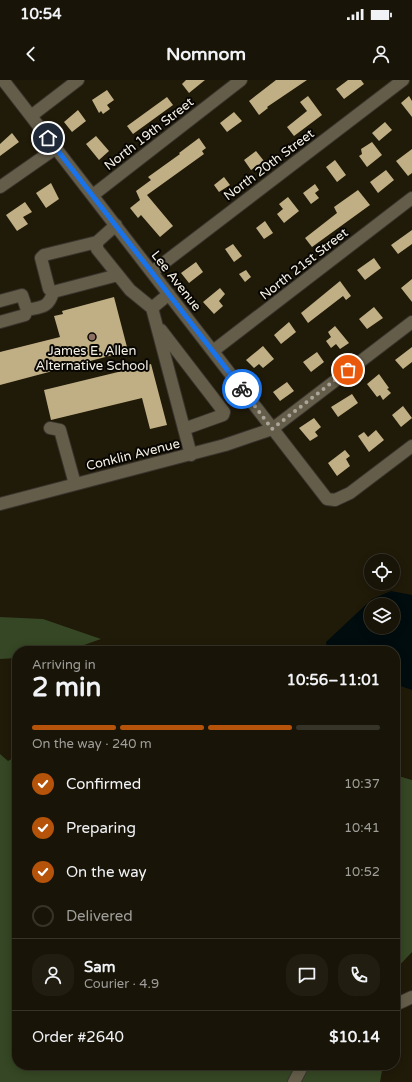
<!DOCTYPE html>
<html lang="en">
<head>
<meta charset="utf-8">
<style>
  :root { --surface:#181407; --page:#211d11; --text:#f1f3f6; --muted:#9f9e9b; --line:#363328; --accent:#b45309 }
  body { margin:0; font-family:"Varela Round",sans-serif; background:var(--page); color:var(--text); height:100vh; display:flex; flex-direction:column; font-size:15px; white-space:nowrap }
  * { box-sizing:border-box; margin:0 }
  p { font-size:13px; color:var(--muted) }
  .icon { flex:none; width:22px; height:22px; fill:none; stroke:currentColor; stroke-width:2; stroke-linecap:round; stroke-linejoin:round }
  .map { position:relative; flex:1; overflow:hidden }
  .sheet { position:absolute; left:12px; top:566px; width:388px; height:424px; display:flex; flex-direction:column; background:var(--surface); border-radius:16px; box-shadow:0 2px 10px #0003,0 0 0 1px var(--line) }
  .sheet>* { flex:none }
  .controls { position:absolute; left:364px; top:474px; display:grid; gap:8px }
  .controls a { display:grid; place-items:center; width:36px; height:36px; border-radius:50%; background:var(--surface); box-shadow:0 2px 10px #0003,0 0 0 1px var(--line); font-size:20px }
  .pin { position:absolute; display:grid; place-items:center; width:34px; height:34px; color:#fff; margin:-17px; border:2px solid #fff; border-radius:50%; box-shadow:0 1px 4px #0007 }
  .courier { position:absolute; display:grid; place-items:center; width:40px; height:40px; margin:-20px; border:3px solid #1a73e8; border-radius:50%; background:#fff; color:#222; box-shadow:0 1px 5px #0007 }
  .headline em { font-style:normal; font-weight:800 }
  .headline div { display:flex; flex-direction:column-reverse }
  .headline { display:flex; align-items:center; justify-content:space-between; height:68px; padding:0 20px }
  h1 { font-size:26px; font-weight:800; line-height:30px }
  .bar { display:grid; grid-template-columns:repeat(4,1fr); gap:6px 4px; align-content:center; height:48px; padding:0 20px }
  .bar i { height:5px; border-radius:3px; background:var(--line) }
  .bar .selected { background:var(--accent) }
  .bar p { grid-column:span 4 }
  .line { display:flex; align-items:center; gap:10px; padding:0 20px; border-top:1px solid var(--line) }
  .line div { flex:1 }
  .round { display:grid; place-items:center; flex:none; width:42px; height:42px; border-radius:16px; background:var(--page) }
  ol { padding:0 20px; list-style:none }
  li { display:flex; align-items:center; gap:12px; height:44px }
  li p { margin-inline-start:auto }
  li .icon { padding:4px; border-radius:50%; background:var(--accent); color:#fff; stroke-width:4 }
  li:last-child { color:var(--muted) }
  li i { width:22px; height:22px; border:2px solid var(--line); border-radius:50% }
  .status { display:flex; justify-content:space-between; align-items:center; height:28px; padding:0 20px; background:var(--surface); direction:ltr }
  .status svg { height:11px; fill:currentColor }
  header { display:flex; justify-content:space-between; align-items:center; height:52px; padding:0 20px; background:var(--surface); font-size:18px; font-weight:800 }
  .map>svg:first-child { display:block }
  .forest { fill:#354724 }
  .water { fill:#000c0e; fill-rule:evenodd }
  .building { fill:#c0af85 }
  .lines { fill:none; stroke-linecap:round; stroke-linejoin:round }
  .minor-casing { stroke:#39342e; stroke-width:14 }
  .minor { stroke:#645d4a; stroke-width:12 }
  .done { stroke:#aaa598; stroke-width:4; stroke-dasharray:0 7.2 }
  .route { stroke:#1a73e8; stroke-width:5 }
  .education-dot { fill:#8d6e63; stroke:#080602; stroke-width:1.5 }
  .labels { text-anchor:middle; dominant-baseline:central; stroke-width:4; stroke-linejoin:round; paint-order:stroke }
  .street-label { font-size:13px; fill:#f5f0e5; stroke:#080602 }
  .poi-label { font-size:13px; fill:#f5f0e5; stroke:#080602 }
</style>
</head>
<body>
<div class="status"><b>10:54</b><svg viewBox="0 0 49 12"><path d="M0 12V9h3v3zM5 12V6h3v6zM10 12V3h3v9zM15 12V0h3v12zM26 1h20v11H26zM47 4h2v5h-2z"/></svg></div>
<header><svg class="icon" aria-label="back" viewBox="0 0 24 24"><path d="M15 5l-7 7 7 7"/></svg>Nomnom<svg class="icon" aria-label="person" viewBox="0 0 24 24"><circle cx="12" cy="8" r="4"/><path d="M4 21q1-7 8-7t8 7"/></svg></header>
<div class="map">
<svg width="412" height="1002" viewBox="0 0 412 1002">
  <rect width="100%" height="100%" fill="#201a09"/>
  <path class="forest" d="M0,537L43,539L101,559L67,571H17V578L0,579Z
    M0,674L8,681L17,676V985H383L380,1002H0Z
    M395,695L412,700V872L395,890Z"/>
  <path class="water" d="M391,511L412,515V610L395,604V571H327L326,562L372,519ZM371,525H393V547H371Z"/>
  <path class="building" d="M186,0H205L189,13L182,4Z
    M276,0H307L267,27L268,28L259,35L249,21Z
    M348,0H361L364,4L344,19L336,9Z
    M107,10L114,20L107,25L110,29L103,34L101,31L99,33L92,20Z
    M308,16L322,35L294,56L287,47L307,31L300,22Z
    M409,16L412,21V37L401,23Z
    M167,17L173,25L133,54L127,46Z
    M78,30L86,41L72,52L64,42Z
    M234,32L242,41L227,52L220,43Z
    M385,42L392,50L379,61L372,53Z
    M12,53L19,62L0,76V64Z
    M96,56L109,71L99,80L86,64Z
    M199,58L206,68L202,71L204,74L147,115L173,146L160,157L141,135L138,138L130,128L140,120L136,111L151,100L148,97L180,74L179,73Z
    M372,62L382,75L367,87L359,76L362,74L361,69Z
    M412,69V93L408,96L396,81Z
    M256,71L264,81L251,90L244,80Z
    M335,80L346,95L337,102L326,87Z
    M386,90L394,100L378,113L370,102Z
    M224,97L230,105L219,112L214,105Z
    M51,103L59,119L46,128L36,113Z
    M315,104L319,110L315,113L319,118L311,124L303,113Z
    M358,110L370,125L312,167L305,158L337,133L334,127Z
    M288,117L299,131L284,143L277,134L283,129L279,124Z
    M25,122L32,132L23,137L28,144L17,151L6,135Z
    M265,141L273,153L264,159L256,148Z
    M412,150V164L398,174L391,165Z
    M233,164L242,176L234,182L225,169Z
    M374,178L381,188L365,200L357,190Z
    M196,182L203,192L189,203L181,193Z
    M246,190L251,197L245,202L239,194Z
    M412,199V222L401,208Z
    M340,201L351,216L346,220L343,216L308,243L301,233Z
    M220,208L225,214L219,221L223,226L214,234L203,222Z
    M114,217L128,271L0,305V272L60,257L54,236L63,234L62,231Z
    M374,227L383,238L367,249L359,239Z
    M289,242L296,252L281,264L274,255Z
    M335,246L349,263L340,269L336,264L331,268L326,261L331,257L328,252Z
    M263,266L274,279L263,288L259,284L254,288L246,280Z
    M412,267V282L403,289L395,280Z
    M317,272L324,282L311,292L303,282Z
    M151,284L167,345L150,349L142,318L51,340L44,310Z
    M379,294L389,308L387,309L391,313L383,320L380,315L377,317L367,304Z
    M287,302L294,311L280,321L273,312Z
    M352,314L358,323L338,337L331,327Z
    M403,326L412,338L401,347L392,335Z
    M314,338L321,347L315,352L318,356L310,361L299,348Z
    M376,350L384,360L369,372L358,356L364,352L368,357Z
    M345,370L350,376L346,379L350,386L337,396L328,383Z"/>
  <g class="lines">
    <g class="minor-casing">
      <path id="minor" d="M3,0L327,419L335,420L350,413L412,366
        M31,36L78,0
        M0,107L56,68
        M93,115L241,0
        M116,145L97,162V169L130,210L152,228
        M97,162L44,175L41,178L49,209L53,212L118,195
        M152,192L403,0
        M169,214L152,228L191,375
        M0,221L22,215L27,230
        M0,242L25,235L27,230C41,227 49,228 53,212
        M161,250L224,332L223,335L184,349
        M213,271L412,118
        M50,348L60,350L75,404
        M0,424L225,365L272,349L412,242
        M395,925L412,917
        M294,1002L303,985"/>
    </g>
    <use href="#minor" class="minor"/>
  </g>
  <g class="lines">
    <path class="done" d="M242,309L272,349L348,290"/>
    <path class="route" d="M48,58L242,309"/>
  </g>
  <circle class="education-dot" cx="92" cy="257" r="4"/>
  <g class="labels">
    <g class="street-label">
      <text transform="translate(149 54) rotate(-38)">North 19th Street</text>
      <text transform="translate(269 85) rotate(-37)">North 20th Street</text>
      <text transform="translate(304 184) rotate(-38)">North 21st Street</text>
      <text transform="translate(176 201) rotate(52)">Lee Avenue</text>
      <text transform="translate(133 375) rotate(-14)">Conklin Avenue</text>
    </g>
    <g class="poi-label">
      <text x="92" y="271">James E. Allen<tspan x="92" dy="15">Alternative School</tspan></text>
    </g>
  </g>
</svg>
<div class="controls">
<a><svg class="icon" aria-label="locate" viewBox="0 0 24 24"><circle cx="12" cy="12" r="6"/><path d="M12 2v4M12 18v4M2 12h4M18 12h4"/></svg></a>
<a><svg class="icon" aria-label="layers" viewBox="0 0 24 24"><path d="M12 4l9 5-9 5-9-5zM3 14l9 5 9-5"/></svg></a>
</div>
<div class="pin" style="left:348px;top:290px;background:#ea580c"><svg class="icon" aria-label="bag" viewBox="0 0 24 24"><path d="M5 8h14l-1 12H6zM9 8a3 3 0 0 1 6 0"/></svg></div>
<div class="pin" style="left:48px;top:58px;background:#1f2937"><svg class="icon" aria-label="home" viewBox="0 0 24 24"><path d="M3 11l9-7 9 7M6 9v11h12V9"/></svg></div>
<div class="courier" style="left:242px;top:309px"><svg class="icon" aria-label="bike" viewBox="0 0 24 24"><circle cx="6" cy="16" r="4"/><circle cx="18" cy="16" r="4"/><path d="M6 16l4-8h5l3 8M10 8l3 8H6M13 5h3"/></svg></div>
<section class="sheet">
<div class="headline"><div><h1>2 min</h1><p>Arriving in</p></div><em>10:56–11:01</em></div>
<div class="bar"><i class="selected"></i><i class="selected"></i><i class="selected"></i><i></i><p>On the way · 240 m</p></div>
<ol>
<li><svg class="icon" aria-label="check" viewBox="0 0 24 24"><path d="M5 12l5 5 9-10"/></svg>Confirmed<p>10:37</p></li>
<li><svg class="icon" aria-label="check" viewBox="0 0 24 24"><path d="M5 12l5 5 9-10"/></svg>Preparing<p>10:41</p></li>
<li><svg class="icon" aria-label="check" viewBox="0 0 24 24"><path d="M5 12l5 5 9-10"/></svg>On the way<p>10:52</p></li>
<li><i></i>Delivered</li>
</ol>
<div class="line" style="height:72px"><a class="round"><svg class="icon" aria-label="person" viewBox="0 0 24 24"><circle cx="12" cy="8" r="4"/><path d="M4 21q1-7 8-7t8 7"/></svg></a><div><b>Sam</b><p>Courier · 4.9</p></div><a class="round"><svg class="icon" aria-label="chat" viewBox="0 0 24 24"><path d="M4 5h16v11H9l-5 4z"/></svg></a><a class="round"><svg class="icon" aria-label="phone" viewBox="0 0 24 24"><path d="M5 4h4l2 5-3 2q2 4 5 5l2-3 5 2v4C11 20 4 13 5 4z"/></svg></a></div>
<div class="line" style="height:52px"><div>Order #2640</div><b>$10.14</b></div>
</section>
</div>
</body>
</html>
